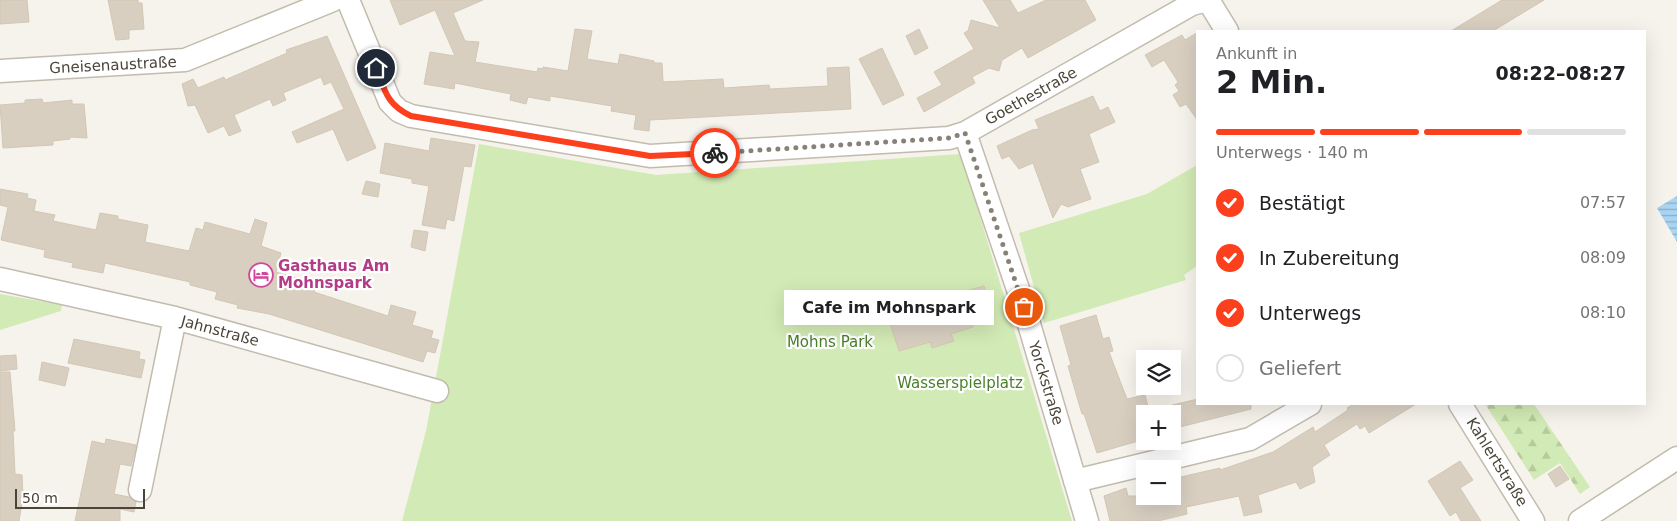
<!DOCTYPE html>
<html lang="de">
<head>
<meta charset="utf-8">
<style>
  :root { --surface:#fff; --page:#f2f2f2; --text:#202124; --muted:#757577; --line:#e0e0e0; --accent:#fc3f1d }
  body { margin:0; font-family:"DejaVu Sans",sans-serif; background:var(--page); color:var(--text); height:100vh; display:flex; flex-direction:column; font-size:19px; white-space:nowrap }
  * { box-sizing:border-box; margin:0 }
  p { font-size:16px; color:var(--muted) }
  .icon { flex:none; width:28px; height:28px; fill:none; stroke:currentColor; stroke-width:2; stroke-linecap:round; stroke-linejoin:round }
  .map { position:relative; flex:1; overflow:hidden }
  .details { position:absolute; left:1196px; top:30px; width:450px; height:375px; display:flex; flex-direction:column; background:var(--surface); border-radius:0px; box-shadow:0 5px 20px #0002 }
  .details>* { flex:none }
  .buttons { position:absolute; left:1136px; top:350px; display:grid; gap:10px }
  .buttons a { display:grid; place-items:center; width:45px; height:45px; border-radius:0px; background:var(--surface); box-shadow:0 5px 20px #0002; font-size:25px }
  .scale { position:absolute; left:15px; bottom:12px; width:130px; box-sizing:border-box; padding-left:5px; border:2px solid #4b4439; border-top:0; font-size:14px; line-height:18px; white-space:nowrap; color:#4b4439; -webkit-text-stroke:4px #fff; paint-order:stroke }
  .pin { position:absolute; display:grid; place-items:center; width:42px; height:42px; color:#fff; margin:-21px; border:2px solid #fff; border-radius:50%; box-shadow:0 1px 5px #0007 }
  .courier { position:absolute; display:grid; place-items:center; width:50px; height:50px; margin:-25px; border:4px solid #fc3f1d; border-radius:50%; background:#fff; color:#222; box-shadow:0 1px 6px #0007 }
  .bubble { position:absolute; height:35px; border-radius:0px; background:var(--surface); box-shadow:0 5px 20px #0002; font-size:16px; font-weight:800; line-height:35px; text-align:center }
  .headline em { font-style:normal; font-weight:800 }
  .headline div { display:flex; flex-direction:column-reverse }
  .headline { display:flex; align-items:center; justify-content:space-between; height:85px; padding:0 20px }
  h1 { font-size:32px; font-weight:800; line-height:38px }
  .bar { display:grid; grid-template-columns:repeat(4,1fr); gap:8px 5px; align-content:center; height:60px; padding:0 20px }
  .bar i { height:6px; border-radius:4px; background:var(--line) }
  .bar .on { background:var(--accent) }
  .bar p { grid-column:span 4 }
  ol { padding:0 20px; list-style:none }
  li { display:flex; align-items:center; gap:15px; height:55px }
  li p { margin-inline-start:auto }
  li .icon { padding:5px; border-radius:50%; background:var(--accent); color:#fff; stroke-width:4 }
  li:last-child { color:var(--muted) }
  li i { width:28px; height:28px; border:2px solid var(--line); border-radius:50% }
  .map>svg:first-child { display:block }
  .green { fill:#d2eab5 }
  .forest { fill:url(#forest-firs) }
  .water { fill:url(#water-rules) }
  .building { fill:#d8cfc1; stroke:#d3c7b4 }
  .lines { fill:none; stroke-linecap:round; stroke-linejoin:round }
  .minor-casing { stroke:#c2bbae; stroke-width:25 }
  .minor { stroke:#fff; stroke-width:22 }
  .done { stroke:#878178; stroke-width:5; stroke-dasharray:0 9 }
  .route { stroke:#fc3f1d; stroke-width:6 }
  .labels { text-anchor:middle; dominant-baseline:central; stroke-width:4.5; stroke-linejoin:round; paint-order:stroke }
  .street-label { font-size:15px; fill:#4b4439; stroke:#fff }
  .hotel-label { font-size:15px; font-weight:bold; fill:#b23c85; stroke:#fff; text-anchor:start }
  .park-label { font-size:15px; fill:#4a7f2a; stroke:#fff }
</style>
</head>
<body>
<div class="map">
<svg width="1677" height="521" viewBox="0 0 1677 521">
  <defs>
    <pattern id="forest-firs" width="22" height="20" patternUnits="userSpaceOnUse" patternTransform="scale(1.25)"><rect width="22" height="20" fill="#d2eab5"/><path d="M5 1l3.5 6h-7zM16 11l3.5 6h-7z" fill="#b6ca9c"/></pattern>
    <pattern id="water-rules" width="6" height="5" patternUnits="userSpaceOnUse" patternTransform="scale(1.25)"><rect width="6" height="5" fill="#a9d4f2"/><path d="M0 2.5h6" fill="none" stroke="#8caec5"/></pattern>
  </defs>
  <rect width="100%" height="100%" fill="#f6f3ec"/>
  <path class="green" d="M479,144L656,175L961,154L1072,521H402L426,431Z
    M1197,165V266L1184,275L1186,280L1044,323L1019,233L1147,194Z
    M0,294L62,305L61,311L0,330Z"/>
  <path class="forest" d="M1485,404H1534L1590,487L1580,494L1560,463L1534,480Z"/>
  <path class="water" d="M1677,196V242L1657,208Z"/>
  <path class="building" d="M0,0H27L29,22L0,24Z
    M108,0H138V3H142L144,29L129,30V39L116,40Z
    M390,0H483L453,13L465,41L479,42L475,62L531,71L537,72L538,68L543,69V67L568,71L575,29L592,31L587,59L618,64L620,54L654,61V63H662L663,82L723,79L724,88L769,85L770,89L828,86L827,68L849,67L851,109L650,120L649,131L634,129L636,115L611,111L612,106L550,96V101L528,97L526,104L510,100L511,94L485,89L455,83L454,89L424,84L430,52L455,56L435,10L400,25Z
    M983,0H1010L1018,13L1046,0H1085L1096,20L1028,58L1022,48L1002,60L999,71L989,68L972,77L975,83L924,112L917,98L942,85L934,72L974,49L964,33L968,31L971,20L1000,28Z
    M1502,0H1544L1493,31H1451Z
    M919,29L928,48L915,55L906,36Z
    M1198,32V121L1186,104L1180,107L1173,95L1179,91L1175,85L1178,82L1164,60L1152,67L1145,55L1182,35L1185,40Z
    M327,36L376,148L347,161L333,129L297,143L292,132L344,109L331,82L324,85L321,77L283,93L286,100L273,106L270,99L234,115L241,131L229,136L224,126L208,133L195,105L188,106L182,84L193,79L198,88L224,77L225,80L287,53L286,50Z
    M882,48L904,95L883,105L859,59Z
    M1093,96L1100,111L1108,107L1115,122L1089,134L1099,162L1080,169L1091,199L1068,207L1061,204L1053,218L1033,163L1019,169L1009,156L1002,159L997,146L1032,130L1039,129L1035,120Z
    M42,99L43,103L72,100V104H84L87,138L70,137V139L53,141V145L3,148L0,105L25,103V100Z
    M431,138L475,145L471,167L464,166L454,221L447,219L445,229L422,225L429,186L412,183V179L380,173L385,143L429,151Z
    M366,181L380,184L378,197L362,194Z
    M0,189L28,194L27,198L36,200L34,211L55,215L53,221L96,230L100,213L118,216V219L148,225L145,242L189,251L196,228L203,230L205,222L250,234L255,219L267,223L261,246L281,253L276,272L317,284L314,292L388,316L391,305L416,312L412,325L433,331L431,338L439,340L435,353L427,351L423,362L269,314L237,308L238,305L215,299L217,292L190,285V282L105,263L103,273L72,267L73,263L44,257L45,250L1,240L8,207L0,205Z
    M414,230L428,232L425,251L411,247Z
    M984,286L992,313L971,319L973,327L951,334L954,341L932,348L930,342L899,351L889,320L963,298L962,292Z
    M1096,315L1103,339L1109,337L1113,351L1109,352L1127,399L1145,395L1150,414H1145V439L1097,453L1084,414H1082L1068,366L1071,365L1060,326Z
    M74,339L140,352L139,359L145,360L141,378L68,363Z
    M16,355L17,369L0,371V356Z
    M42,362L69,368L65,386L39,380Z
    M0,372H10L15,431H13L15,474L22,475L23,497L19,521H0Z
    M1198,399V404H1251V409L1172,429V405Z
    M1354,404H1416L1369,433L1365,426L1360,429L1357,424L1324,445L1330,455L1312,467L1315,482L1300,489L1296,482L1258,495L1262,512L1244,516L1239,496L1186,507L1187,514L1158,521H1110L1104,496L1126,488L1128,496H1172V479L1220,468V470L1273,452L1313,427L1315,432L1348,410L1347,408Z
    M106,439L136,445L131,466L120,464L114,494L129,497L136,502L134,512L120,509V521H75L92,441L105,444Z
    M1460,461L1473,480L1460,488L1481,521H1461L1456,512L1450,516L1428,481Z
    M1560,466L1569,479L1556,487L1548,474Z"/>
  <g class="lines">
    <g class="minor-casing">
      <path id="minor" d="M348,0L390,102L399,111L411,116L650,156L949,138L965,133L1192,4L1207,0
        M1208,0L1227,31
        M0,71L185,60L333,0
        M965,133L1024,307L1087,521
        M0,279L175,318L437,391
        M1460,404L1533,521
        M1075,481L1250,439L1310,404
        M140,490L175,318
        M1580,521L1677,458"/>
    </g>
    <use href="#minor" class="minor"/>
  </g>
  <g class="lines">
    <path class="done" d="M715,153L949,138L965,133L1024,307"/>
    <path class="route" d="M376,68C385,91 387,105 411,116L650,156L715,153"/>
  </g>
  <defs>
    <g id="hotel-ring" transform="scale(1.25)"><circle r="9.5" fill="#fff" stroke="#d1479c" stroke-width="1.5"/><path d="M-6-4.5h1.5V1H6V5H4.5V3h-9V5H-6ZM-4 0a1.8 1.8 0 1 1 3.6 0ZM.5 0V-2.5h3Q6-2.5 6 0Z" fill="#d1479c"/></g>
  </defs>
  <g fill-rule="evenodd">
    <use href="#hotel-ring" x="261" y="275"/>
  </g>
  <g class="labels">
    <g class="street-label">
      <text transform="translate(113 65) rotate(-3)">Gneisenaustraße</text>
      <text transform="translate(1031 96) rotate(-29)">Goethestraße</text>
      <text transform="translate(220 331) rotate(15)">Jahnstraße</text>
      <text transform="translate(1046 383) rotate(73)">Yorckstraße</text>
      <text transform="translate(1497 462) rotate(58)">Kahlertstraße</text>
    </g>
    <g class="hotel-label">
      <text x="278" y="266">Gasthaus Am<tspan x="278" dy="17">Mohnspark</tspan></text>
    </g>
    <g class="park-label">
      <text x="830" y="342">Mohns Park</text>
      <text x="960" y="383">Wasserspielplatz</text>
    </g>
  </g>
</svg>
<div class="buttons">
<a><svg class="icon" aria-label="layers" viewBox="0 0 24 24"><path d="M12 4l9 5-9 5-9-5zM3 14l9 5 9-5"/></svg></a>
<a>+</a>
<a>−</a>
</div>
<div class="scale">50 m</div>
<div class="pin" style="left:1024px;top:307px;background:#ea580c"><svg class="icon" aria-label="bag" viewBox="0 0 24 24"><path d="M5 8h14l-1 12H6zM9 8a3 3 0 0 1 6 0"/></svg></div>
<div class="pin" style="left:376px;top:68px;background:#1f2937"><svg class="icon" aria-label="home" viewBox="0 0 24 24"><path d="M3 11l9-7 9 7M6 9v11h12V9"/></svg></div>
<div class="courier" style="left:715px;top:153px"><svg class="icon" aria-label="bike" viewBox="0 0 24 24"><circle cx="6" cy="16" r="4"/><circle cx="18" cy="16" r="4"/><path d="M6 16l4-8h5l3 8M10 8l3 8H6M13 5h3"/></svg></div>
<div class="bubble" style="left:784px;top:290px;width:210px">Cafe im Mohnspark</div>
<section class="details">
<div class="headline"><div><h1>2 Min.</h1><p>Ankunft in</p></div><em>08:22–08:27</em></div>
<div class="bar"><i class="on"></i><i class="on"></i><i class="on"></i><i></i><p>Unterwegs · 140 m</p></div>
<ol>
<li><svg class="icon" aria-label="check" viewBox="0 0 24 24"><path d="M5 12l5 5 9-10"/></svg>Bestätigt<p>07:57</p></li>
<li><svg class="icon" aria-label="check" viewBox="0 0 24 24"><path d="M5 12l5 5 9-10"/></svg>In Zubereitung<p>08:09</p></li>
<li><svg class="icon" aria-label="check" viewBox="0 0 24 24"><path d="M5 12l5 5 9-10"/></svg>Unterwegs<p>08:10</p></li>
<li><i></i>Geliefert</li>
</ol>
</section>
</div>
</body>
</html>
